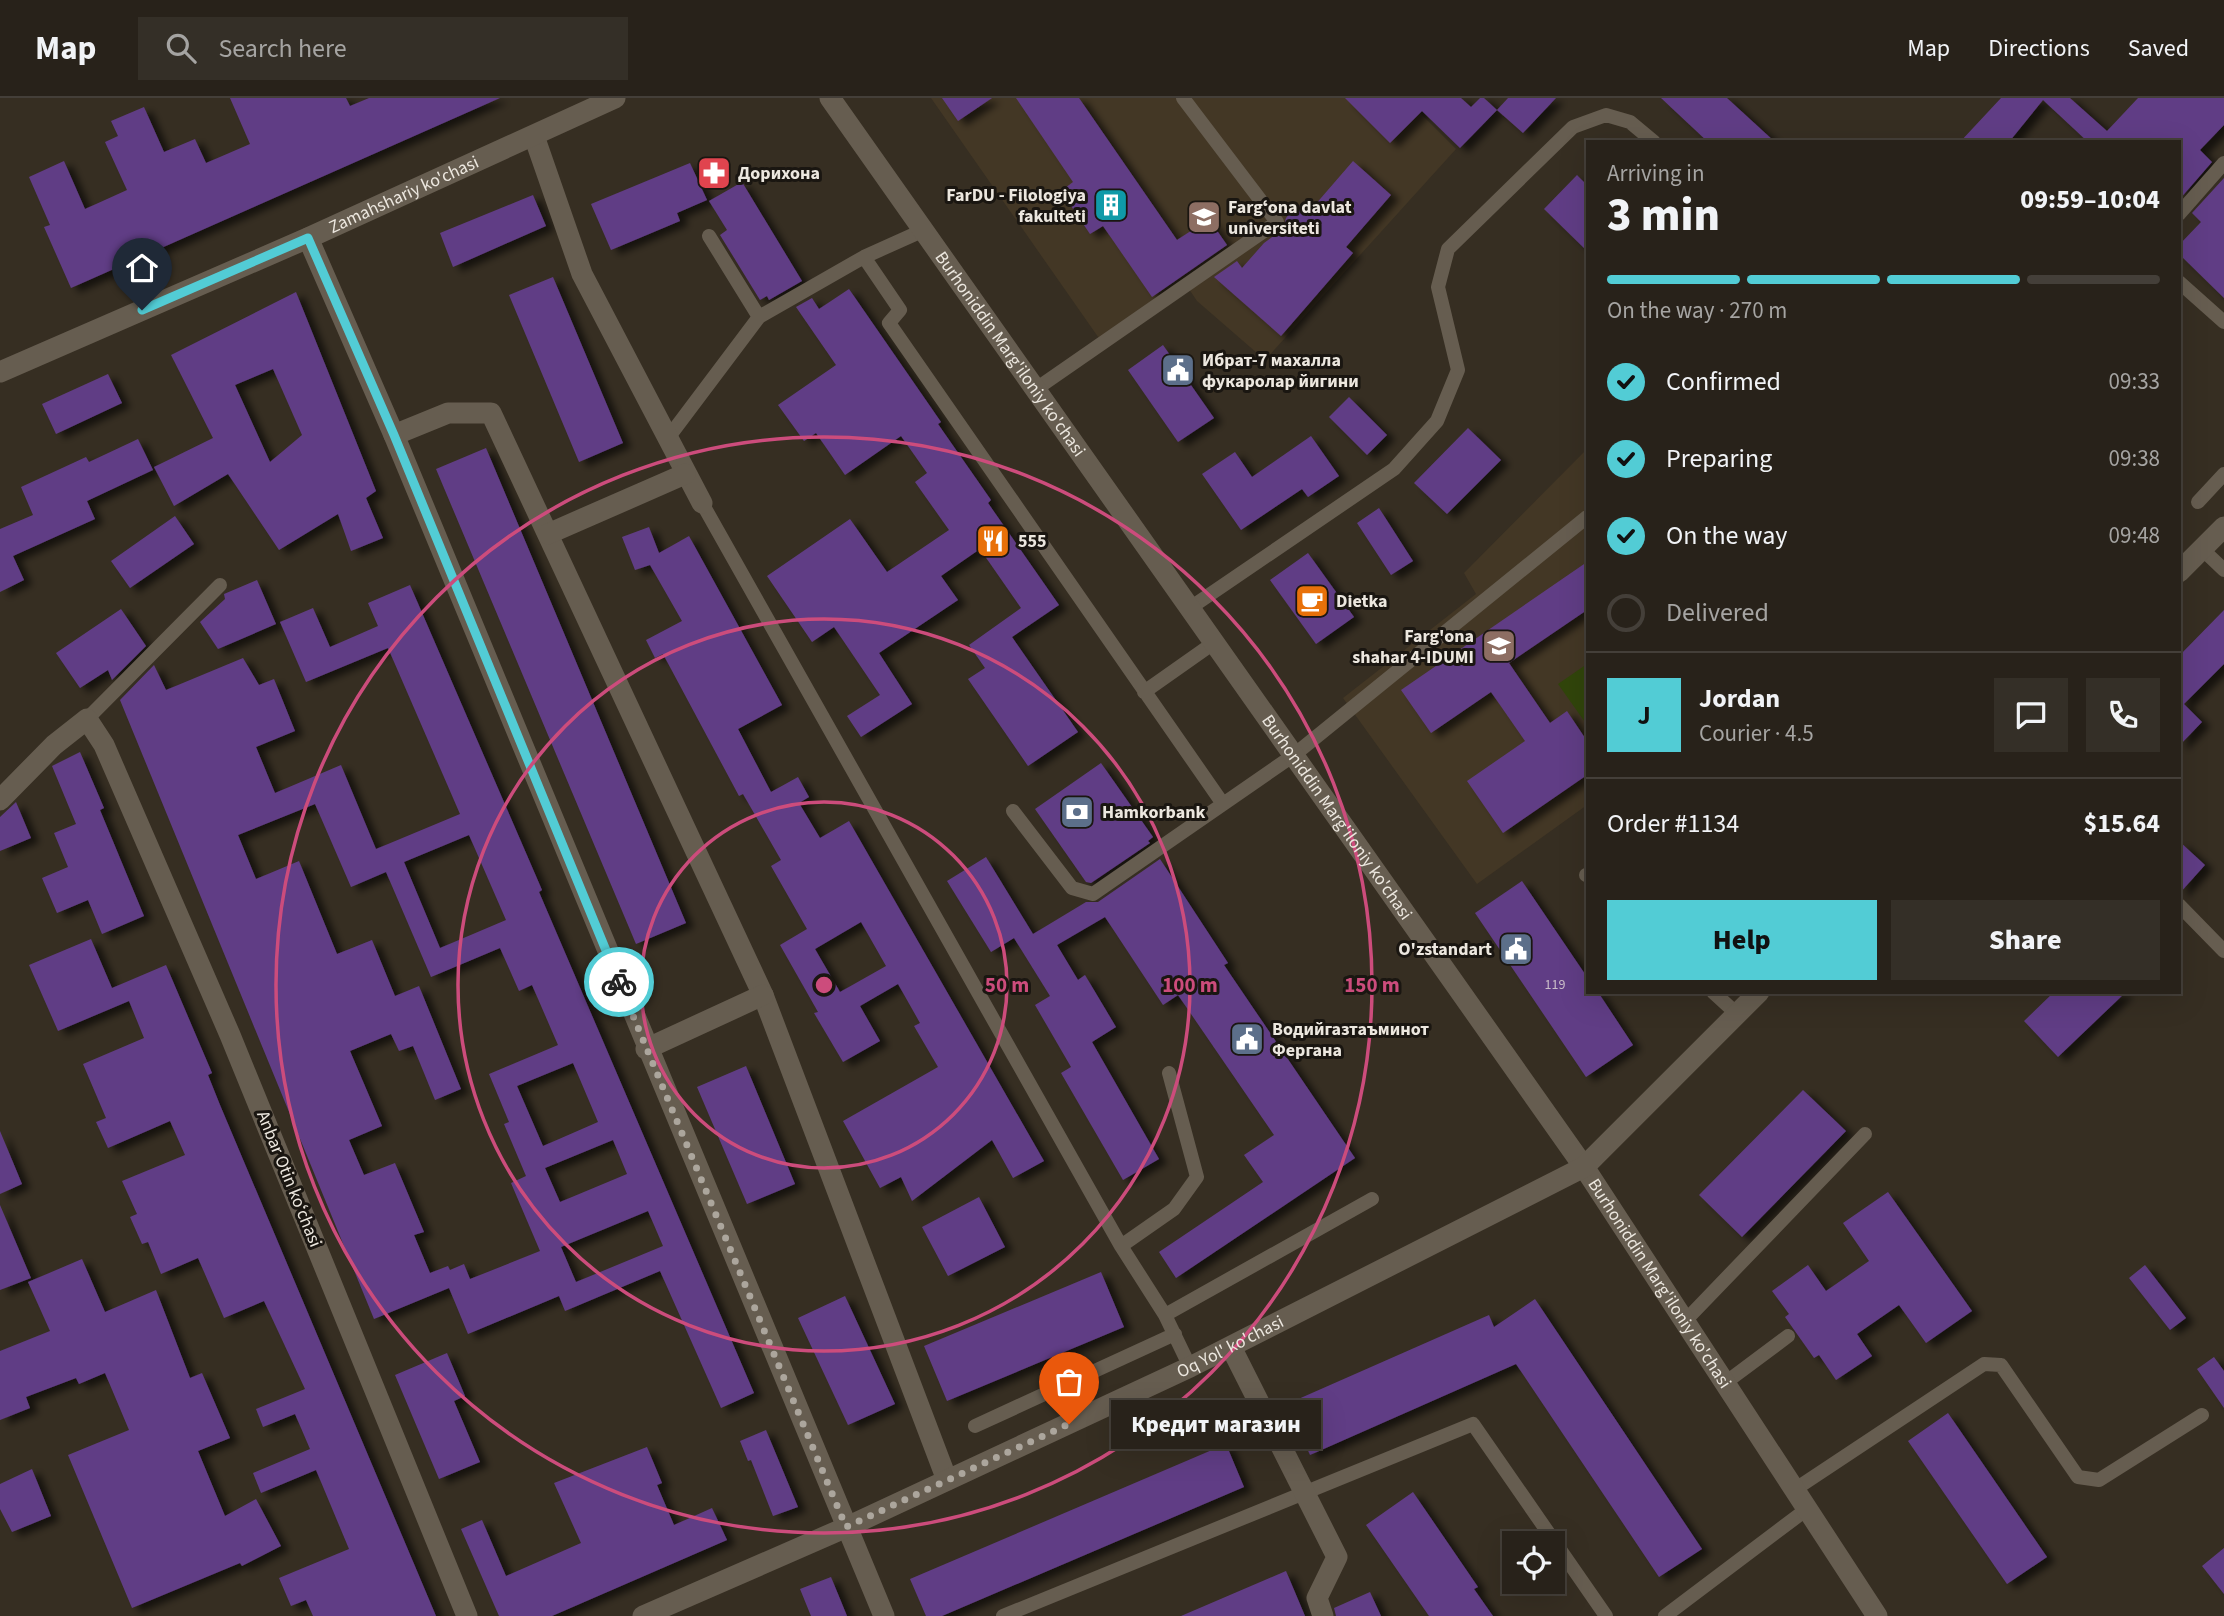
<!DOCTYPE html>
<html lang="en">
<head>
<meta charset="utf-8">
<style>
  :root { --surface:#28221a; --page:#342f27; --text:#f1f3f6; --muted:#a5a4a2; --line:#443f39; --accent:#52ccd5 }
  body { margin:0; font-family:"Source Sans 3",sans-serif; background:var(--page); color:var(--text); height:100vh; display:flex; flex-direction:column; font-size:26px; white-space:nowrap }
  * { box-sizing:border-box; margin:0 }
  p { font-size:23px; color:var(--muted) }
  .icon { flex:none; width:38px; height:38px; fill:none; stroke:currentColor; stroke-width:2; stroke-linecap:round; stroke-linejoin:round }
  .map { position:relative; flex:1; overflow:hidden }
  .side { position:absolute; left:1586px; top:42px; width:595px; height:854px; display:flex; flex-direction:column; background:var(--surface); border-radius:0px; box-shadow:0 7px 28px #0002,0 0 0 2px var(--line) }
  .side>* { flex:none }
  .fabs { position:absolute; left:1502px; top:1433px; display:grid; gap:14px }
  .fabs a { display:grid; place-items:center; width:63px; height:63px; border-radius:0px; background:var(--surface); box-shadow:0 7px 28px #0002,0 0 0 2px var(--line); font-size:35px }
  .pin { position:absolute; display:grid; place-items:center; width:60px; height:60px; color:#fff; margin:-72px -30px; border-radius:50% 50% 50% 0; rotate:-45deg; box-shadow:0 0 7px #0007 }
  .pin .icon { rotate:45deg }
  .courier { position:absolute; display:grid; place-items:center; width:70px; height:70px; margin:-35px; border:5px solid #52ccd5; border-radius:50%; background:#fff; color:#222; box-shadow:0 2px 9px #0007 }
  .bubble { position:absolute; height:49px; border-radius:0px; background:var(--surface); box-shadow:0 7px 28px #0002,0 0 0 2px var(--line); font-size:23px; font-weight:800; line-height:49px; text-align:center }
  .head em { font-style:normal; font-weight:800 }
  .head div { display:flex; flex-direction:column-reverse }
  .head { display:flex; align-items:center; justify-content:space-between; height:119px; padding:0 21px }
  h1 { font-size:46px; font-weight:800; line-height:52px }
  .bar { display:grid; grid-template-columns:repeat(4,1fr); gap:10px 7px; align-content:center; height:84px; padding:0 21px }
  .bar i { height:9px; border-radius:5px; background:var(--line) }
  .bar .current { background:var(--accent) }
  .bar p { grid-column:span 4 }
  .line { display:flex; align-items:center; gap:18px; padding:0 21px; border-top:2px solid var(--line) }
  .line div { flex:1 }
  .round { display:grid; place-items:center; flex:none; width:74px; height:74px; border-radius:0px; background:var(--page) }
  ol { padding:0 21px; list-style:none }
  li { display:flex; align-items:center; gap:21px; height:77px }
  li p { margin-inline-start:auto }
  li .icon { padding:7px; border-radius:50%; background:var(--accent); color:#111; stroke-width:4 }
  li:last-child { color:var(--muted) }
  li i { width:38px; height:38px; border:4px solid var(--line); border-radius:50% }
  .cta { display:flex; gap:14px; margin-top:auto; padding:14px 21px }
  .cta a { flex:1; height:80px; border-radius:0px; background:var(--accent); color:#111; font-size:28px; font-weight:800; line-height:80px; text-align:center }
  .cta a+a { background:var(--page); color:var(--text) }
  header { display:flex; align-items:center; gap:42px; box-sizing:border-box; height:98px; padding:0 35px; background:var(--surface); border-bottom:2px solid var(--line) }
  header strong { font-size:33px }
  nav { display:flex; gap:38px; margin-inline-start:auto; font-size:24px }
  .search { width:490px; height:63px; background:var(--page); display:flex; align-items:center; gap:18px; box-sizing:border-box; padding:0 24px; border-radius:0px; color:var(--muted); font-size:26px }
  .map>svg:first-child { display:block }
  .built { fill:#433725 }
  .green { fill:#31450b }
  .building { fill:#613d85; fill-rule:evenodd; filter:url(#shadow) }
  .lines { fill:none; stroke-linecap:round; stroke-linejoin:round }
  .service { stroke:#665d50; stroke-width:14 }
  .minor { stroke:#665d50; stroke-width:21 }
  .tertiary { stroke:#665d50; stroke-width:21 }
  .done { stroke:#aca69d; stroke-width:7; stroke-dasharray:0 12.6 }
  .route { stroke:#52ccd5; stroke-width:9 }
  .ring { fill:none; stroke:#cc4c7c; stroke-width:3.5 }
  .labels { text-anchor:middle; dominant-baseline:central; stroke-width:6; stroke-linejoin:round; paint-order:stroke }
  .number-label { font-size:14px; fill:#c9bcc8 }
  .poi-label { font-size:18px; font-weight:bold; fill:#ece7df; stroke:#1a1611; text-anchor:start }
  .street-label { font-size:18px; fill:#ece7df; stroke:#1a1611 }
  .centre { fill:#cc4c7c; stroke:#1a1611; stroke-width:3.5 }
  .ring-label { font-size:21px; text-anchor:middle; font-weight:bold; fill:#cc4c7c; stroke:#1a1611; stroke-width:6; stroke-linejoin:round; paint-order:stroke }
</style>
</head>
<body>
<header>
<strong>Map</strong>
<div class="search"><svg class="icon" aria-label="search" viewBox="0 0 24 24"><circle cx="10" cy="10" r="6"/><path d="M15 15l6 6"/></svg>Search here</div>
<nav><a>Map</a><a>Directions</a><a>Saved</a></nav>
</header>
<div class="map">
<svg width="2224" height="1518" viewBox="0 0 2224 1518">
  <defs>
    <filter id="shadow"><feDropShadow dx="8" dy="4.5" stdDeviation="3.5" flood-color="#0009"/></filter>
  </defs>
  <rect width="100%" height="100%" fill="#362e22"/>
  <path class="built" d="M931,0H1405L1456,51L1265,262L1197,203L1187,188L1103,246Z
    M1587,351V707L1477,786L1343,600L1476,496L1464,475Z"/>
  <path class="green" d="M1587,566V627L1558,586Z"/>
  <path class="building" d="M230,0H346L350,8L369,0H500L71,190L44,129L50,127L29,79L64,63L85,111L127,92L105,44L118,38L111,23L144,9L164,54L195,41L206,65L250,46Z
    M942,0H992L958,23Z
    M1016,0H1079L1177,142L1209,121L1227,147L1152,199L1103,128L1090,136L1061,93L1073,84Z
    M1345,0H1461L1471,9L1480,0H1484L1497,12L1460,50L1422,13L1390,45Z
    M1508,0H1556L1523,35L1497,12Z
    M1661,0H1727L1775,44H1708Z
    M2001,0H2070L2107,33L2138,0H2224V27L2200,52L2212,64L2179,102V44H2088L2043,2L2009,44H1960Z
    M1353,63L1391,97L1346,149L1353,155L1281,238L1214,179L1237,163L1242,170L1264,145L1283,131L1286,120L1297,106L1308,115Z
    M690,65L707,102L677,115L680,123L611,152L591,106Z
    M1577,77L1587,87V153L1544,111Z
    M2224,80V200L2179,156V147L2201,124L2192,115Z
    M742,84L802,183L769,202L767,198L760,202L720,137L727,132L709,103Z
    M533,97L546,128L453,169L440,135Z
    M553,179L623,345L579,364L509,197Z
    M849,191L941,324L938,326L991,402L988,405L1059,507L1012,539L1078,634L1028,668L968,581L985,570L969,547L1021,510L980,451L941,478L958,502L879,555L912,606L861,639L847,618L880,597L834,529L812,544L767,478L850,421L887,474L949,432L915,384L927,375L901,338L845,377L816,335L804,343L778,307L836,267L796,209L812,200L819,211Z
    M296,194L376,393L366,400L383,440L351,453L338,416L279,452L228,376L174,408L154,369L213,340L171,257ZM273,271L302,337L270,364L235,287Z
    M1163,247L1214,320L1178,344L1128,272Z
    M108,276L122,305L56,336L42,306Z
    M1349,299L1387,337L1367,357L1329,319Z
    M1468,330L1501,362L1447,416L1414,385Z
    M1311,338L1339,378L1308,399L1302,391L1241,432L1202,376L1235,354L1252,379Z
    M138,341L153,372L87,403L95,421L13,458L24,482L0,494V431L33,417L21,389L86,359L89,364Z
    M486,350L686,825L636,846L436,371Z
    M1379,410L1413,463L1391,477L1357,425Z
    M175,418L194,446L130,490L111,463Z
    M649,429L659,455L689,438L782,607L738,631L771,694L798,679L809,699L799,705L820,740L849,723L1044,1063L1013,1080L992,1042L912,1103L901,1079L880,1090L843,1023L938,969L914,928L920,925L898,886L860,908L880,943L843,964L814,915L818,914L780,847L807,831L771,768L781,762L743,696L739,698L663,556L655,560L646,542L682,523L650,467L635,472L622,439ZM861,824L886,868L840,894L815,851Z
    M1308,455L1354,519L1316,546L1270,482Z
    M1587,464V512L1509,565L1550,625L1567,613L1587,643V677L1503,735L1467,683L1525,643L1491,594L1431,635L1401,592Z
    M257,482L276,526L218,551L200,524L225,501L224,496Z
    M410,487L542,792L539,794L754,1295L721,1310L660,1173L565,1213L559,1198L468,1236L449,1190L374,1221L120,602L154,567L166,592L243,560L259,587L274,581L295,633L256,649L275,695L341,667L376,751L460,716L388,550L306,584L280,524L313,510L330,549L378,528L368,505ZM315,706L351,789L386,774L431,879L500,850L519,893L532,887L558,947L489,976L509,1024L504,1026L526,1078L511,1085L540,1153L470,1181L464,1166L450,1172L448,1168L430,1175L414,1137L424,1134L395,1065L364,1077L349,1042L382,1028L350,953L391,936L399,953L413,948L435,1002L461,991L419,888L395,898L372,842L337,856L299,763L256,781L238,737ZM469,737L506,822L440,850L404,764ZM573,965L598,1024L543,1048L517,988ZM613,1042L627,1076L560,1104L545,1070ZM648,1113L663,1148L576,1184L561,1149Z
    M121,511L146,548L112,582L108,572L80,590L56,555Z
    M2224,512V566L2184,606L2202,624L2179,648V558Z
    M80,654L104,710L100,712L144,818L102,836L88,802L57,815L42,780L68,769L54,735L76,726L52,668Z
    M1101,665L1153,739L1148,743L1150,745L1091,785L1086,784L1035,711Z
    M16,704L31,740L0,753V719Z
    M2179,743L2205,767L2179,796Z
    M986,759L1033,836L1086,804H1098L1160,761L1228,865L1224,867L1355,1060L1176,1180L1159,1154L1263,1084L1244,1057L1274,1037L1178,897L1163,907L1105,819L1057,847L1078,882L1085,877L1116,929L1092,944L1159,1061L1123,1082L1061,975L1071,969L1035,907L1050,898L1014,840L991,854L947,783Z
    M1522,783L1587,879V894H1598L1633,947L1586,979L1475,815Z
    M91,841L112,890L166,867L212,975L208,977L220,1007L436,1518H313L306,1502L291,1508L279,1480L349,1451L316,1372L261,1395L253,1375L310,1351L295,1316L263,1329L256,1311L305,1291L264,1203L224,1220L198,1160L161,1176L148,1144L142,1146L130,1119L137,1116L122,1083L185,1057L170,1023L108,1050L96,1024L106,1020L83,966L144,940L129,903L58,933L29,867Z
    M2054,894H2126L2058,959L2024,923Z
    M746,968L795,1086L747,1106L697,989Z
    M1803,992L1846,1033L1742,1139L1699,1097Z
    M0,1033L22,1086L0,1096Z
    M1888,1094L1972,1213L1926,1245L1899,1207L1857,1236L1872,1258L1836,1282L1819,1257L1814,1260L1785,1219L1789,1216L1772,1193L1808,1167L1826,1193L1869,1163L1843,1125Z
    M979,1099L1005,1149L948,1178L922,1129Z
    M0,1107L31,1180L0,1192Z
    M82,1161L105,1214L156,1192L190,1280L202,1275L230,1340L198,1353L225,1418L256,1401L281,1448L242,1468L240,1465L132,1510L68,1357L129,1332L105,1275L79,1286L76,1280L26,1299L30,1310L0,1322V1253L50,1233L28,1184Z
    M2145,1167L2186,1220L2170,1232L2129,1180Z
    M1101,1174L1124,1229L947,1303L924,1248Z
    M845,1198L895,1306L848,1327L798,1220Z
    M1535,1201L1702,1451L1659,1479L1516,1266L1310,1357L1287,1306L1489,1217L1494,1229Z
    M447,1255L465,1298L454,1303L480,1364L439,1381L395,1277Z
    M2214,1259L2224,1273V1310L2197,1271Z
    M1948,1315L2047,1459L2007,1486L1908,1343Z
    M766,1332L798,1409L773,1418L751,1362L748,1363L740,1343Z
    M1226,1346L1244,1389L942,1518H926L910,1481Z
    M647,1349L662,1385L657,1387L674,1427L712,1410L727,1442L552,1518H499L461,1431L482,1422L506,1478L581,1445L554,1385Z
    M32,1371L51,1418L12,1434L0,1411V1386Z
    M1413,1394L1478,1489L1474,1491L1493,1518H1429L1366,1427Z
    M2224,1450V1496L2202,1468Z
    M1286,1473L1305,1518H1181Z
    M831,1479L847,1518H811L800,1491Z
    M1370,1494L1381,1518H1336L1334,1510Z"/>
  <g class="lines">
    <path class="service" d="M2179,116L2224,65
      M709,138L759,219
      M864,159L900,212L889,225L1223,706
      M2179,184L2224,224
      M1036,291L1277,124L1183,0
      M668,340L759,219L864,159L924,132
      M2198,404L2224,376
      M702,405L1121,1148L1165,1217L1190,1269
      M2202,451L2224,472
      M1190,510L1394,371L1437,323L1458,272L1438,189L1448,151L1573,29L1606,17L1630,24L1654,44
      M1144,594L1215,544
      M87,621L220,487
      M1013,713L1072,790L1093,796L1294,657L1587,419
      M1586,777H1587
      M2179,807L2224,853
      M1713,894L1737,916
      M1121,1148L1174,1111L1197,1079L1169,975
      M1165,1217L1372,1101
      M1685,1223L1865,1036
      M1725,1285L1788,1238
      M975,1328L1175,1236
      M1794,1392L1984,1266L2001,1267L2078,1379L2099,1382L2202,1317
      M1003,1518L1473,1326L1606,1518
      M1665,1518L1807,1411"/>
    <g class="minor">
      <path d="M534,38L582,176L702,405"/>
      <path d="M308,140L394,337L884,1518"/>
      <path id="s1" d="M0,274L308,140L615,0"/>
      <path d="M394,337L448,315H491L763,897L947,1382"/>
      <path d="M548,436L685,376"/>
      <path d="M0,702L54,647L87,621L104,647L230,937L467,1518"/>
      <path d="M646,951L763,897"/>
      <path d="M1231,1249L1337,1459L1317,1500L1323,1518"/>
    </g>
    <g class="tertiary">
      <path id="s2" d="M830,0L1584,1069L1877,1518"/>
      <path d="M2179,474L2224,429"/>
      <path id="s3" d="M643,1518L847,1429L1190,1269L1584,1069L1759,894"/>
    </g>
  </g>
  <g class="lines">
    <path class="done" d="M619,884L846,1429L1069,1326"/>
    <path class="route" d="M142,212L308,140L394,337L619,884"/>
  </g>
  <g class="ring">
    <circle cx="824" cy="887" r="183"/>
    <circle cx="824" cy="887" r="366"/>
    <circle cx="824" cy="887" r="548"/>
  </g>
  <defs>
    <g id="pharmacy-square" transform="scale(1.75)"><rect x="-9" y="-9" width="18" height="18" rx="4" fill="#e0444e" stroke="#1a1611"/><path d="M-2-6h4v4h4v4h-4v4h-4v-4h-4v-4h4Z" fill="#fff"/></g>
    <g id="building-square" transform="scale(1.75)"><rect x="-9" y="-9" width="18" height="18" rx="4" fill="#0f9aa8" stroke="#1a1611"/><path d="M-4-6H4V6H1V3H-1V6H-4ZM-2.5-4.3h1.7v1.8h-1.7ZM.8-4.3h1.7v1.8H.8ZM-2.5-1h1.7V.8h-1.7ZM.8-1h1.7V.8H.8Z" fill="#fff"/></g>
    <g id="university-square" transform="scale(1.75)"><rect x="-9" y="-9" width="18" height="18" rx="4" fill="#8d6e63" stroke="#1a1611"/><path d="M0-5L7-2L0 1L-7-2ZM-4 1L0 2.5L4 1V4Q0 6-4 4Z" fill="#fff"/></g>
    <g id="civic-square" transform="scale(1.75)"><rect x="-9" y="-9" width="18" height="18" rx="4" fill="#5c6f8a" stroke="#1a1611"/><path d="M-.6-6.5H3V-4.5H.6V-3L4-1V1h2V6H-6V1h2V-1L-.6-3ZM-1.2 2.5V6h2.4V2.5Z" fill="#fff"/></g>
    <g id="restaurant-square" transform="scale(1.75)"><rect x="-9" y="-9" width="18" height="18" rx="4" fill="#e8710a" stroke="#1a1611"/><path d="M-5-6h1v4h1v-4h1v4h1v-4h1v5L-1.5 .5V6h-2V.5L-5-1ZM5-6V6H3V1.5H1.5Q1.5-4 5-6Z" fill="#fff"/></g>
    <g id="cafe-square" transform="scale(1.75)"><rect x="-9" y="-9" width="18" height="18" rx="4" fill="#e8710a" stroke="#1a1611"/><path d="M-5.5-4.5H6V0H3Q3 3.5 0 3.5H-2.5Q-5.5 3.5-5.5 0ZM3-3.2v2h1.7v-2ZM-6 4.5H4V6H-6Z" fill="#fff"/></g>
    <g id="school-square" transform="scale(1.75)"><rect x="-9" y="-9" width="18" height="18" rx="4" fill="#8d6e63" stroke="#1a1611"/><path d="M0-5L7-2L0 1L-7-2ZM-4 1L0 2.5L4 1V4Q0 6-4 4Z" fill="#fff"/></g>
    <g id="bank-square" transform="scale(1.75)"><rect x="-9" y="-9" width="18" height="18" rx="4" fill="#5c6f8a" stroke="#1a1611"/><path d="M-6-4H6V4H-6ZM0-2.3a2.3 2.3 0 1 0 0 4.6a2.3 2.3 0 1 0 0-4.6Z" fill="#fff"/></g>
  </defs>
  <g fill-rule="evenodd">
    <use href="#pharmacy-square" x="714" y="75"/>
    <use href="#building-square" x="1111" y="107"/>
    <use href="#university-square" x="1204" y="119"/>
    <use href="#civic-square" x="1178" y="272"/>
    <use href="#restaurant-square" x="993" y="443"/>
    <use href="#cafe-square" x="1312" y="503"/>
    <use href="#school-square" x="1499" y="548"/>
    <use href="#bank-square" x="1077" y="714"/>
    <use href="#civic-square" x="1516" y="851"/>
    <use href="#civic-square" x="1247" y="941"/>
  </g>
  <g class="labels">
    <g class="number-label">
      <text x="1555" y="887">119</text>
    </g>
    <g class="poi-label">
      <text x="738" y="75">Дорихона</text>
      <text x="1086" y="97" text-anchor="end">FarDU - Filologiya<tspan x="1086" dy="21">fakulteti</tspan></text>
      <text x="1228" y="109">Fargʻona davlat<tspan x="1228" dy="21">universiteti</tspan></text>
      <text x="1202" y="262">Ибрат-7 махалла<tspan x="1202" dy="21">фукаролар йигини</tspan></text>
      <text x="1018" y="443">555</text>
      <text x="1336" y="503">Dietka</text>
      <text x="1474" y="538" text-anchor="end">Farg'ona<tspan x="1474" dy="21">shahar 4-IDUMI</tspan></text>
      <text x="1102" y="714">Hamkorbank</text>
      <text x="1492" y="851" text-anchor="end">O'zstandart</text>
      <text x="1272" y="931">Водийгазтаъминот<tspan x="1272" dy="21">Фергана</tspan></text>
    </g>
    <g class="street-label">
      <text stroke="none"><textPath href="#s1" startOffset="441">Zamahshariy ko'chasi</textPath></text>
      <text stroke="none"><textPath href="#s2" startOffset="313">Burhoniddin Marg'iloniy ko'chasi</textPath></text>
      <text stroke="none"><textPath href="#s2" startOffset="880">Burhoniddin Marg'iloniy ko'chasi</textPath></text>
      <text transform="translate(289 1081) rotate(68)">Anbar Otin koʻchasi</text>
      <text stroke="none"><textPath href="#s2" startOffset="1447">Burhoniddin Marg'iloniy ko'chasi</textPath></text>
      <text stroke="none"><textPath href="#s3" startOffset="646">Oq Yol' ko'chasi</textPath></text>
    </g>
  </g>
  <circle cx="824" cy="887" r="10" class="centre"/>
  <g class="ring-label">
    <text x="1007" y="894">50 m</text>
    <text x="1190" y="894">100 m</text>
    <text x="1372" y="894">150 m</text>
  </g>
</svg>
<div class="fabs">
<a><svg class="icon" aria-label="locate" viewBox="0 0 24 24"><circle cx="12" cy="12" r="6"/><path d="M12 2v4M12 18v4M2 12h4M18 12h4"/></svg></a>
</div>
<div class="pin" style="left:1069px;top:1326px;background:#ea580c"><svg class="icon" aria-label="bag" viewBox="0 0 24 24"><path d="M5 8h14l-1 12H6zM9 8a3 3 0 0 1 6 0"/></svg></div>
<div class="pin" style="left:142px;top:212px;background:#1f2937"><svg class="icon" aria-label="home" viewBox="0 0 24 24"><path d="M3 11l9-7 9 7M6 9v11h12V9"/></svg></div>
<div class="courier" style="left:619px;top:884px"><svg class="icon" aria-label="bike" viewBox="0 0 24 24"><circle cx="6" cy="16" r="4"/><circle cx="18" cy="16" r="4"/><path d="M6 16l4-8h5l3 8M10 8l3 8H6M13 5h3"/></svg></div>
<div class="bubble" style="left:1111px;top:1302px;width:210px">Кредит магазин</div>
<section class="side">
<div class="head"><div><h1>3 min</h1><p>Arriving in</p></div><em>09:59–10:04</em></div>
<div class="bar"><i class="current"></i><i class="current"></i><i class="current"></i><i></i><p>On the way · 270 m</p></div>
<ol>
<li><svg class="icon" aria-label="check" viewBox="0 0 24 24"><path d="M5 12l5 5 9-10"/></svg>Confirmed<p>09:33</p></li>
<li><svg class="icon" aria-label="check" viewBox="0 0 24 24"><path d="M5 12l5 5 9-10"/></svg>Preparing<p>09:38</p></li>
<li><svg class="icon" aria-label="check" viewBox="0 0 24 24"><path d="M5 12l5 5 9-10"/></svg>On the way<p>09:48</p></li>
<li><i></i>Delivered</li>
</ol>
<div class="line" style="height:126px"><b class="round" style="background:var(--accent);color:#111">J</b><div><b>Jordan</b><p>Courier · 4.5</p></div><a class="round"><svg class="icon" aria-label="chat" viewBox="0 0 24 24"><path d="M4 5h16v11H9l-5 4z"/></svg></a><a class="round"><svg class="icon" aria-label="phone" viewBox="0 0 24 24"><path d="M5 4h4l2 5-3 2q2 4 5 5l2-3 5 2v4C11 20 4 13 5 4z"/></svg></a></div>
<div class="line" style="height:91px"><div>Order #1134</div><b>$15.64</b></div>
<div class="cta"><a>Help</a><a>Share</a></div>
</section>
</div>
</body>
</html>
